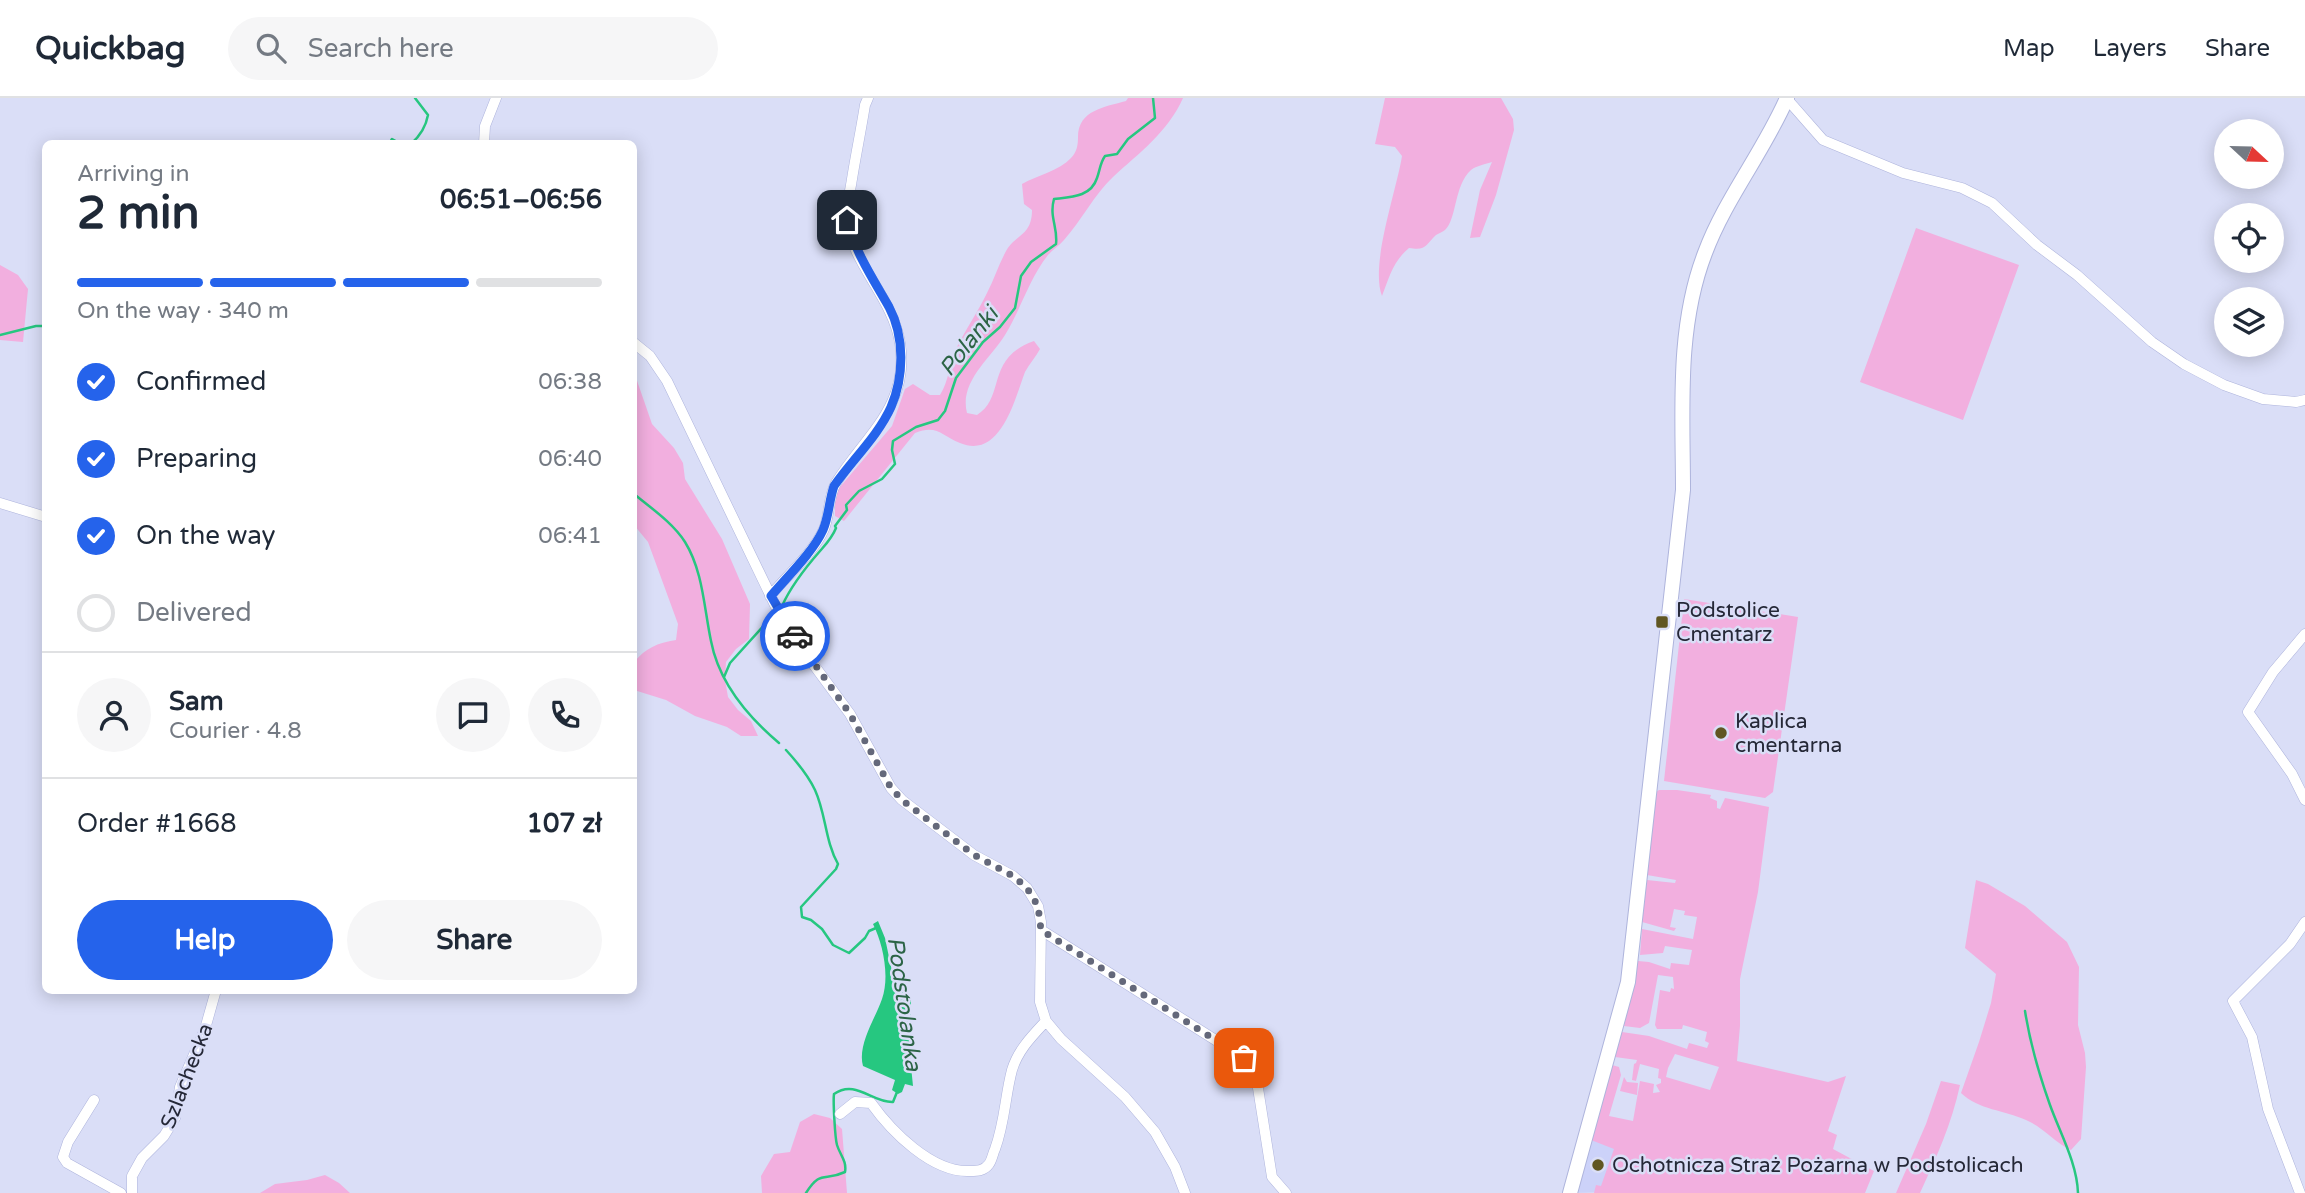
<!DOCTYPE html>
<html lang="en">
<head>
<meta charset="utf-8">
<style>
  :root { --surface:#fff; --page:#f6f6f7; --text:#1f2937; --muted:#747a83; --line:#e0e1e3; --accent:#2563eb }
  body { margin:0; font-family:"Varela Round",sans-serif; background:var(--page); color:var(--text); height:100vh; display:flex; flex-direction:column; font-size:26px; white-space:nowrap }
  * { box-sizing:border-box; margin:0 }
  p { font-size:23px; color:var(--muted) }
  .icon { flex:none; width:38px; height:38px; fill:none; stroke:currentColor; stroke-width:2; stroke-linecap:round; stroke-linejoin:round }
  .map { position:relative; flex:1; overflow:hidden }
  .panel { position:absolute; left:42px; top:42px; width:595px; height:854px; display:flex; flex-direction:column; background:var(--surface); border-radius:10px; box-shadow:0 4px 18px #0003 }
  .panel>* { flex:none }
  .needle { width:46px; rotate:112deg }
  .controls { position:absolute; left:2214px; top:21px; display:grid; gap:14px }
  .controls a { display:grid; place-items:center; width:70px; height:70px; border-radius:50%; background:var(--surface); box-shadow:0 4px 18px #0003; font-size:35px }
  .pin { position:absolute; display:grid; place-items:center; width:60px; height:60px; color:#fff; margin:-30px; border-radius:14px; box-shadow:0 4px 10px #0006 }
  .courier { position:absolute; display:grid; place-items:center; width:70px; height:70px; margin:-35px; border:5px solid #2563eb; border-radius:50%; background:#fff; color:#222; box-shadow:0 2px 9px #0007 }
  .summary em { font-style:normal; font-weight:700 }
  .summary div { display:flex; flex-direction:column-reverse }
  .summary { display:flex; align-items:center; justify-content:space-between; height:119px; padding:0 35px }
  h1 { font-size:46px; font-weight:700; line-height:52px }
  .bar { display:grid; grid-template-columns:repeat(4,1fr); gap:10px 7px; align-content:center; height:84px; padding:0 35px }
  .bar i { height:9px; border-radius:5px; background:var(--line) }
  .bar .current { background:var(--accent) }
  .bar p { grid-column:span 4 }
  .line { display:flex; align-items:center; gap:18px; padding:0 35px; border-top:2px solid var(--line) }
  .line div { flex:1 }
  .round { display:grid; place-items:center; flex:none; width:74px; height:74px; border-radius:37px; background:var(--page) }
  ol { padding:0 35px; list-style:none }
  li { display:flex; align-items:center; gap:21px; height:77px }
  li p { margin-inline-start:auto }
  li .icon { padding:7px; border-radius:50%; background:var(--accent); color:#fff; stroke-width:4 }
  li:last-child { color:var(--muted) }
  li i { width:38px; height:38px; border:4px solid var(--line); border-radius:50% }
  .cta { display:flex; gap:14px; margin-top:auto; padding:14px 35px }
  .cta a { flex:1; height:80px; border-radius:42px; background:var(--accent); color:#fff; font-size:28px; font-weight:700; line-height:80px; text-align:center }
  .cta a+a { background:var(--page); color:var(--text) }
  header { display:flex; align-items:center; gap:42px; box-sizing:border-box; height:98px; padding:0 35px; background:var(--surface); border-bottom:2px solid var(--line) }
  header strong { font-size:33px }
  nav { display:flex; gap:38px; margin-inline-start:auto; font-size:24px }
  .search { width:490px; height:63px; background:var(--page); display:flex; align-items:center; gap:18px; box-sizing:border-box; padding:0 24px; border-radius:38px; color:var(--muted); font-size:26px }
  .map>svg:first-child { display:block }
  .built { fill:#ccd2f9 }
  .green { fill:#f2afdf; fill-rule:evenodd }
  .water { fill:#26c780 }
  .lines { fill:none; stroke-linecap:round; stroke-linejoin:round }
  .stream { stroke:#26c780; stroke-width:2.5 }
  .street-casing { stroke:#aeb4dc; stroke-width:11 }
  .secondary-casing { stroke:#aeb4dc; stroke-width:16 }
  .street { stroke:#fff; stroke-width:10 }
  .secondary { stroke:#fff; stroke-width:14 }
  .done { stroke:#64687a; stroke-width:7; stroke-dasharray:0 12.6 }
  .route { stroke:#2563eb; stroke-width:9 }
  .poi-dot { fill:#605622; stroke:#dadef7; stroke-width:2.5 }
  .labels { text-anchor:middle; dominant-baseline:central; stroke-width:5; stroke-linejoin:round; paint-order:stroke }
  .poi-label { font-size:21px; fill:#252837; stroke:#dadef7; text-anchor:start }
  .street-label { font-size:21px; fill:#252837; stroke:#dadef7 }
  .water-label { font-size:23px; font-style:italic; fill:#2c6446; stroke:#dadef7 }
</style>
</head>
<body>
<header>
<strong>Quickbag</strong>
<div class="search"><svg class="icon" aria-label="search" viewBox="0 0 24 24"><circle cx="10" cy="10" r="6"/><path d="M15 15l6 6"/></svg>Search here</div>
<nav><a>Map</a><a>Layers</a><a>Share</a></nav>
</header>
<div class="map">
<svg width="2305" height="1095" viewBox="0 0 2305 1095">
  <rect width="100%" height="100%" fill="#dadef7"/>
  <path class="built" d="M1592,1040L1615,1050L1601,1094L1576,1095Z"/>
  <path class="green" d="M1128,0H1183C1168,34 1139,55 1113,79C1094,97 1081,123 1064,142C1059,148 1053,151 1048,157C1029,181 1021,211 1005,237C990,261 959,284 967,315L977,317C1006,299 985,260 1034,243L1040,251C1036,259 1029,266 1025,274C1015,300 1001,362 960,345C942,338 937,326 915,335L844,423L835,418V397L840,389L892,328L905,291L913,286L930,297H940C949,283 949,266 956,251C965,232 978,214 987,195C994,182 998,168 1005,155C1014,136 1032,139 1032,112L1024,106L1022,86C1038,77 1059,73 1071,60C1077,54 1078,47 1078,39C1078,12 1105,9 1126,3Z
    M1385,0H1501L1513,21L1514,32L1496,97L1480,139L1470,140L1480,92L1492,64C1486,66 1476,68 1471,72C1454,87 1457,121 1445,132C1443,134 1439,135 1436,137C1425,147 1427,153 1409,150C1393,163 1389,180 1382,198C1370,166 1396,95 1402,58L1395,49L1375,46Z
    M1916,130L2019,167L1963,322L1860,284Z
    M0,167L18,177L28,191L23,244L0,242Z
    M634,274L652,326L674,350L683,365L685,381L722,441L750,506L749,541L736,551L726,564L725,582L728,599L738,612L751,623L758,638H741L727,629L695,618L666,602L634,592V564C646,550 657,545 676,542L678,526L648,444L634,427Z
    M1684,501L1798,519L1773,694L1765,700L1664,683Z
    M1659,692H1677L1711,697L1710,700L1717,703V710L1720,711L1725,700L1769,709L1758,794L1740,881V928L1737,963L1828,984L1846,978L1828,1033L1837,1037L1833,1051L1874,1073L1865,1095H1594L1596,1087L1601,1088L1614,1051L1591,1042L1612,967L1619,969L1621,977L1609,1018L1633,1023L1640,983L1654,986L1653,995L1660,994L1656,987L1661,985V981L1658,980L1659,971L1640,966L1636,983L1632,982L1634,966L1636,965L1637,962L1615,959L1622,934L1649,938L1687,951L1689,945L1707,950L1709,945L1705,943L1707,934L1683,927L1682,931H1657L1655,927L1660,892L1670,894L1671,890L1674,891L1673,879L1658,877L1649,925L1640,930L1624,928L1638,863L1649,864L1670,871L1671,865L1689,867L1692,852L1665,848L1663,855L1640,857L1642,831L1693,841L1697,819L1684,817L1685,813L1674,811L1670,829L1676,830L1674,833L1642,824L1647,782L1675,785L1676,782L1647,777L1656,694ZM1675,956L1719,969L1710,992L1666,979L1668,970Z
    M1976,782L1988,786L2025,808L2067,844L2079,869L2078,927L2085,955L2086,969L2081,1041L2071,1052C2054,1044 2043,1029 2026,1022C2004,1012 1979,1012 1961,995L1979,944L1991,905L1996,876L1965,850Z
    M1624,979L1627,984L1638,985L1637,997L1620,993Z
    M1941,983L1960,987C1952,1025 1936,1060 1920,1095H1896L1926,1026Z
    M814,1016L830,1020L842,1031L847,1095H762L761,1078L774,1056L790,1054L800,1024Z
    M325,1077L339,1085L350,1095H260L275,1086L307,1082Z"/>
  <path class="water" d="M878,823L885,840L894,883L901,893L911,901L909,948L913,988L905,986L902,994L898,996L892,992L895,982L863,968C857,947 876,919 882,901C890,878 883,846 873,826Z"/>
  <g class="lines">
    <path class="stream" d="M389,46L392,41L401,46
      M411,46C420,38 426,28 428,17L415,0
      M0,237L36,228H46
      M634,396C651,410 673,425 685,444C703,473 704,510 711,543C719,585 747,618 779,645
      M782,508C791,488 806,469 820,453C827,445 832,440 836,430L835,428L847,412L846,407L859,393L882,381L895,366L892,352L893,343L916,329L938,322L945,313L956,280L983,244L1000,229L1015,210L1021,178L1031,164L1056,146C1058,129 1049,119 1054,101C1071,99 1091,99 1097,80C1100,72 1100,65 1105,58L1117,56L1128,41L1155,20L1153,0
      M724,579L730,565L776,514
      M786,652C797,664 808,677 815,692C826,716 825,743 838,766L836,771L801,809L802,819L811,822L822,831L833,847L849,855L865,840L869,833L876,830
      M2025,913C2030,945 2039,976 2050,1007C2060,1035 2077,1065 2078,1095
      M806,1095C821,1071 824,1084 845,1074C847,1063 840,1057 837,1047C835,1040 833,1003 834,996C856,981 872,1005 893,1004L897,994"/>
    <g class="street-casing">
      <path id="street" d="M1787,1L1823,42L1903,75L1962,90L1992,105L2037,147L2077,177L2152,244L2184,266L2224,287L2263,301L2296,304L2305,302
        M484,46L485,28L496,0
        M634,245L650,258L667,283L775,507L805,555L850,616L891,690L902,702L974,757L1013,778L1027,790L1038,808L1041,824L1040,904L1046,923L1061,941L1125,999L1155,1034L1175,1069L1185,1095
        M0,405L46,419
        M770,498C787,478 814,454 824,431C830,416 828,399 836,385C865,338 910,308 900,245C893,200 853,167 847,123C846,110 850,94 852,81C856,56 861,32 865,7L868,0
        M2305,536L2273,574L2248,614L2292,676L2305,702
        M1041,832L1244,960L1255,971L1272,1079L1286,1095
        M94,1002L68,1044L63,1059L67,1065L121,1095
        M840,1016L855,1004L871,1005C891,1033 932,1075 970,1073C977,1073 984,1073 989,1066C992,1062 993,1055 995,1051C1005,1024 1005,998 1012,972C1018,952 1032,938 1046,923
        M132,1095V1078L142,1060L164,1038L175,1020L180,989L205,931L216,892
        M2300,1095L2268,1011L2252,939L2233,903L2290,846L2305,824"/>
    </g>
    <g class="secondary-casing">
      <path id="secondary" d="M1570,1095L1628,884L1683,392C1683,314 1676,230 1705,155C1725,101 1764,53 1787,0"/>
    </g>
    <use href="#street" class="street"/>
    <use href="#secondary" class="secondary"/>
  </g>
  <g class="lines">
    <path class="done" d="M795,538L850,616L891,690L902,702L974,757L1013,778L1027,790L1038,808L1041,832L1244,960"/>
    <path class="route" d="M795,538L771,498C787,479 813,454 823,432C829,418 829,402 834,388C852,362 878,338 891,309C904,279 905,239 889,209C873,181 855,154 847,122"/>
  </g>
  <g class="poi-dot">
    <rect x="1655" y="517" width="14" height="14" rx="3.5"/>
    <circle cx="1721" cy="635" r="7"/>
    <circle cx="1598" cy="1067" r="7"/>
  </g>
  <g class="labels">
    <g class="poi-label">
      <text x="1676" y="512">Podstolice<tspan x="1676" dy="24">Cmentarz</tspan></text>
      <text x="1735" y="623">Kaplica<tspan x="1735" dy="24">cmentarna</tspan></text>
      <text x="1612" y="1067">Ochotnicza Straż Pożarna w Podstolicach</text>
    </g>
    <g class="street-label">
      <text transform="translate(187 978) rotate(-69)">Szlachecka</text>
    </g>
    <g class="water-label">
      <text transform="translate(969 244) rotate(-52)">Polanki</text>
      <text transform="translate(904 906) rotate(82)">Podstolanka</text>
    </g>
  </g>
</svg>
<div class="controls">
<a><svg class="needle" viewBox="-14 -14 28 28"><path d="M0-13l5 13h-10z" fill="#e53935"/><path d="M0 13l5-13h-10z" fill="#747a83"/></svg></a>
<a><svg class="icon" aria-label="locate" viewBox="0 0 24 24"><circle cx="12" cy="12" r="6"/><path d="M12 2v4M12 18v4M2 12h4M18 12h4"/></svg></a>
<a><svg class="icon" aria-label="layers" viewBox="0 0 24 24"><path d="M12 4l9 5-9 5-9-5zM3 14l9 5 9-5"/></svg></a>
</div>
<div class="pin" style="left:1244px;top:960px;background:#ea580c"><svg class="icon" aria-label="bag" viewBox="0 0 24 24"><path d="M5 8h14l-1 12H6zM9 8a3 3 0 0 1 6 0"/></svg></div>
<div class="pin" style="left:847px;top:122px;background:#1f2937"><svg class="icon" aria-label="home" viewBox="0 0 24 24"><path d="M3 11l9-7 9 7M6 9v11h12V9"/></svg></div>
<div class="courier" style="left:795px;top:538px"><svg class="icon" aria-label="car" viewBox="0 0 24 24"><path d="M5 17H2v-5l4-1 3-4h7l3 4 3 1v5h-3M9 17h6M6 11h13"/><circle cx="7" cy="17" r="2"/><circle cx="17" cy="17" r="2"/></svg></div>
<section class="panel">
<div class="summary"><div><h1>2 min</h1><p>Arriving in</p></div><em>06:51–06:56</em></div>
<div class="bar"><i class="current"></i><i class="current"></i><i class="current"></i><i></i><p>On the way · 340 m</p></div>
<ol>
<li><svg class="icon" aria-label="check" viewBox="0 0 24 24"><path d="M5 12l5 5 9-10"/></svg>Confirmed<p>06:38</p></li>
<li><svg class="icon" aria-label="check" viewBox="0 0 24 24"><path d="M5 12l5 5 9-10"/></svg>Preparing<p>06:40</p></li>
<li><svg class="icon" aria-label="check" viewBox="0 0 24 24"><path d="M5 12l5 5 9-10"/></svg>On the way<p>06:41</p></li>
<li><i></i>Delivered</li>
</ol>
<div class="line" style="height:126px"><a class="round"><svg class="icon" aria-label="person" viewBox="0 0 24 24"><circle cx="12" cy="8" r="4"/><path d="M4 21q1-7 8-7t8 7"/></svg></a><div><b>Sam</b><p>Courier · 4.8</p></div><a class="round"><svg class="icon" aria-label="chat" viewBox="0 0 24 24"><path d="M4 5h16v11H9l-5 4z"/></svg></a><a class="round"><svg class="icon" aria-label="phone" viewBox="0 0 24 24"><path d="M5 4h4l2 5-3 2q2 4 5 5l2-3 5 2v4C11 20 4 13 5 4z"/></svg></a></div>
<div class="line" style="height:91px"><div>Order #1668</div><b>107 zł</b></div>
<div class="cta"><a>Help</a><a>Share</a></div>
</section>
</div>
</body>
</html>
